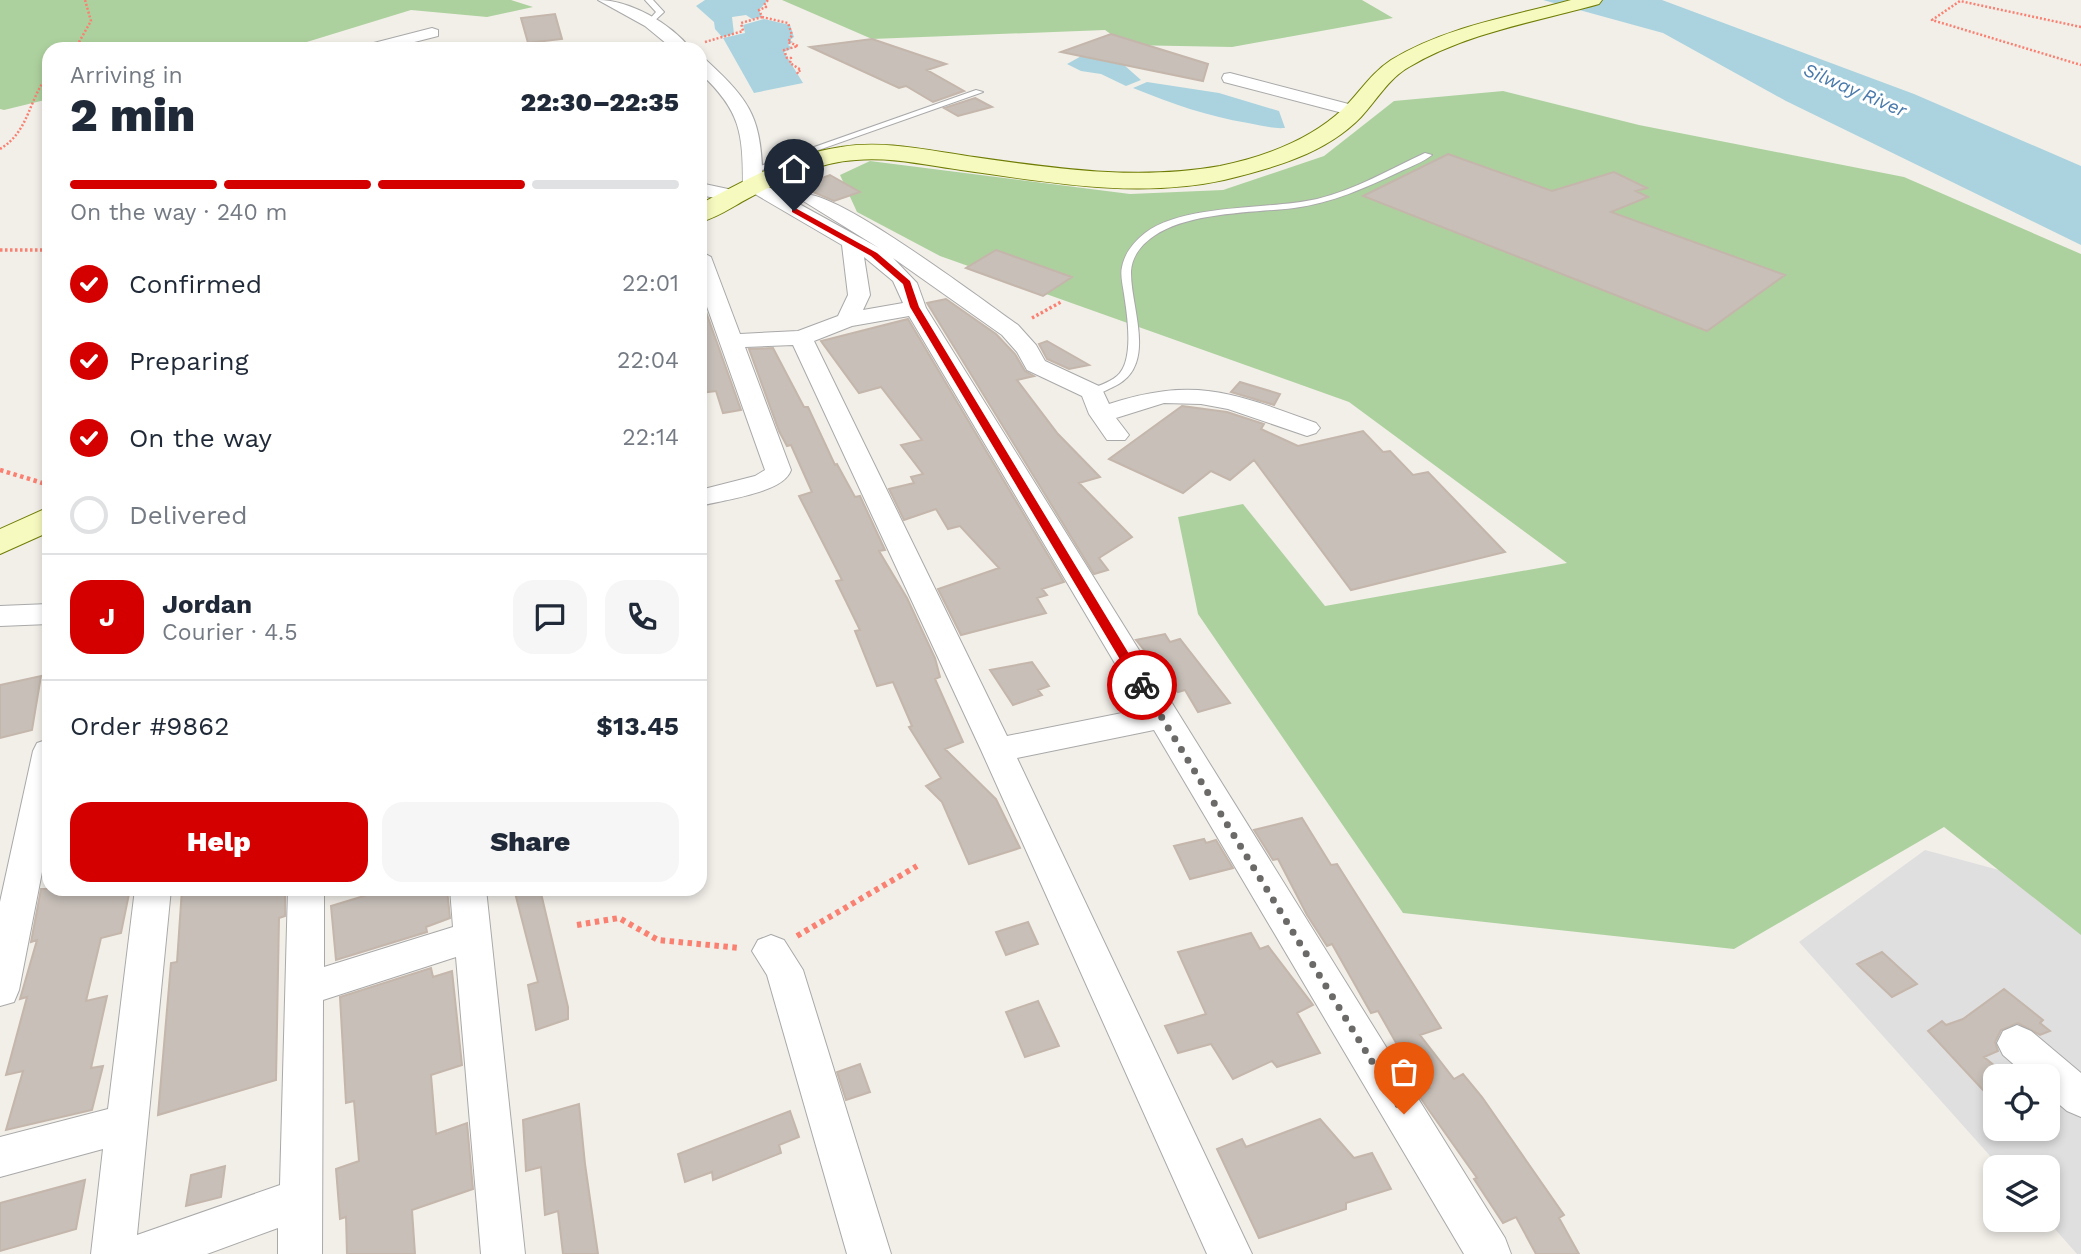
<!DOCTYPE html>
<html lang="en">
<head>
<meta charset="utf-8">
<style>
  :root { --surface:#fff; --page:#f6f6f7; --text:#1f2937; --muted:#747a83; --line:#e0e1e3; --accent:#d40000 }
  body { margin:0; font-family:"Work Sans",sans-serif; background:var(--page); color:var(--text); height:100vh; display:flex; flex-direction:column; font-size:26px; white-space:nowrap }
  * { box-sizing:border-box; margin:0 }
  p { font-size:23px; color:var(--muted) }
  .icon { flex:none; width:38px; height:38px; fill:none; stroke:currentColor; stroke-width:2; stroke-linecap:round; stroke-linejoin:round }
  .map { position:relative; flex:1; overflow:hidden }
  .side { position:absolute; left:42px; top:42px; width:665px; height:854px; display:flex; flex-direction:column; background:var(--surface); border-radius:21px; box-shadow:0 4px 10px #0003 }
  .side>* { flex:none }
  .fabs { position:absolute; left:1983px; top:1064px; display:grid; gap:14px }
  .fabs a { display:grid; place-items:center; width:77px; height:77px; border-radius:14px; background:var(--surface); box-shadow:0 4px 10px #0003; font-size:35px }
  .pin { position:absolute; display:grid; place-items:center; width:60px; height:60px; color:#fff; margin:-72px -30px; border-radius:50% 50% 50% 0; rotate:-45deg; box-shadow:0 0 7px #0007 }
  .pin .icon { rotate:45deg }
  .courier { position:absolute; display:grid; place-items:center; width:70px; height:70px; margin:-35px; border:5px solid #d40000; border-radius:50%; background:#fff; color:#222; box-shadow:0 2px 9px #0007 }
  .overview em { font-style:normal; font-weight:800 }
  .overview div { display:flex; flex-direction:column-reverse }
  .overview { display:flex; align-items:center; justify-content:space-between; height:119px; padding:0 28px }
  h1 { font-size:46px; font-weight:800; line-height:52px }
  .bar { display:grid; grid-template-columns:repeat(4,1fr); gap:10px 7px; align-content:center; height:84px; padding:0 28px }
  .bar i { height:9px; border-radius:5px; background:var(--line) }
  .bar .active { background:var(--accent) }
  .bar p { grid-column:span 4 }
  .line { display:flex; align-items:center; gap:18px; padding:0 28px; border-top:2px solid var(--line) }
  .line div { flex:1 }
  .round { display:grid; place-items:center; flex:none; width:74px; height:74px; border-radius:21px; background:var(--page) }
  ol { padding:0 28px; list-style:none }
  li { display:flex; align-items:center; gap:21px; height:77px }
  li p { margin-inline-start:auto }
  li .icon { padding:7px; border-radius:50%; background:var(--accent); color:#fff; stroke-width:4 }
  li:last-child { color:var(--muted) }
  li i { width:38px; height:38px; border:4px solid var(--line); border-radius:50% }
  .primary-button { display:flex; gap:14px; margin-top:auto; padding:14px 28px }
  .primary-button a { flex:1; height:80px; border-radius:21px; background:var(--accent); color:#fff; font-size:28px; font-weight:800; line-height:80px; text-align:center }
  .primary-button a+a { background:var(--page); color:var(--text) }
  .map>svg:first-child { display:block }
  .residential { fill:#e0dfdf; fill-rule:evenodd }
  .forest { fill:#add19e }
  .water { fill:#aad3df }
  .building { fill:#c7bfb8; stroke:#c4b6ab; stroke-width:2 }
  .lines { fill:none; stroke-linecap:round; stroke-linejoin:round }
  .lane-casing { stroke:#a9a9a9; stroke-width:2 }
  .street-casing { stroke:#a9a9a9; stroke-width:2 }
  .secondary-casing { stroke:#707d05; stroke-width:2 }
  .path-far3 { stroke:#fa8072; stroke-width:2.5; stroke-dasharray:2 2; stroke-linecap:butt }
  .path-far2 { stroke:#fa8072; stroke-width:3.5; stroke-dasharray:2.5 2.5; stroke-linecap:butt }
  .path-far1 { stroke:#fa8072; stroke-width:4.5; stroke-dasharray:3.5 3.5; stroke-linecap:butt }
  .path { stroke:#fa8072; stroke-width:6; stroke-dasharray:4.5 4.5; stroke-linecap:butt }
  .lane { fill:#fff; fill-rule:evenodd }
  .street { fill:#fff; fill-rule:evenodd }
  .secondary { fill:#f7fabf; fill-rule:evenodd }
  .route { fill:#d40000 }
  .done { stroke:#6b6a68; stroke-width:7; stroke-dasharray:0 12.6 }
  .labels { text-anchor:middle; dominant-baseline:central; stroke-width:6; stroke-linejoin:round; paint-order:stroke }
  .far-water-label { font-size:19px; font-style:italic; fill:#4a7aab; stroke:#fff }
</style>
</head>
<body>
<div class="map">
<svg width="2081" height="1254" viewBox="0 0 2081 1254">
  <rect width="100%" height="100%" fill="#f2efe9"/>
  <path class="residential" d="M1925,850L2021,876L2081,919V1254H2077L2047,1220L2048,1167H2000L1799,942ZM1995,1076H2048V1129H1995Z"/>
  <path class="forest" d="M0,0H511L533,7L487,17L411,10L284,49H49V99L4,110L0,109Z
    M782,0H1362L1393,18L1232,47L1126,45L1105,30L872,39Z
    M1503,91L1639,125L1904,177L2081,254V935L1944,827L1734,949L1403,913L1198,614L1178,517L1243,504L1325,606L1567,563L1349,402L940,256L857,212L840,175L870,161L1130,194L1223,190L1324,156L1394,101Z"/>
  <path class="water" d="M705,0H768L759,10L762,17L752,19L746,15L732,17L734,34L722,37L715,29L714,22L696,6Z
    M1543,0H1662L1914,94L2081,166V245L1786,101L1663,33Z
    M764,19L790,25L794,37L790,40L793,42L788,45L793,48L784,52L803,83L754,93L723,38L745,33L743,25Z
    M1085,54L1124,65L1141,80L1126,86L1101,74L1081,71L1067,64Z
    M1147,82L1219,93L1279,111L1285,128C1271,129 1261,125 1248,123C1206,116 1173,104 1133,88Z"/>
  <path class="building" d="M555,14L562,39L528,43L521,18Z
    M1111,34L1208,64L1203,81L1061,52Z
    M872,39L946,64L927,70L964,91L933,102L906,86L899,88L810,47Z
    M975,98L992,107L958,116L944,108Z
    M1448,154L1552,191L1614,172L1647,188L1636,191L1648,197L1611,212L1785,275L1707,331L1363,196Z
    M830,175L860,192L834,201L799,186Z
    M996,250L1072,277L1043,296L966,268Z
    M700,295L741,410L723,413L716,391L700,393Z
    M946,299L996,334L1015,354L1025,371L1034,376L1017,380L1058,434L1100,477L1079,483L1132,537L1099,558L1108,570L1094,574L927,303Z
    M908,319L1064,582L1042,589L1047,595L1037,598L1046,613L961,635L938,589L999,568L960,526L948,529L936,509L904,520L889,489L914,483L911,477L923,474L901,445L922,440L881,387L859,393L821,341Z
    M1047,341L1089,365L1069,369L1047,359L1039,344Z
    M773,348L804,407H808L835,465L837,464L855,497L860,496L885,550L879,551L907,598L935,658L940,677L935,679L963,742L945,749L996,799L1020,848L969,864L942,802L926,786L941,778L909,727L912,726L893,682L877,686L855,631L860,630L836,581L842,580L799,496L812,492L791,445L787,446L779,431L749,349Z
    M1240,382L1280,394L1274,405L1231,392Z
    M1182,406L1227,412L1264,424L1261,429L1298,446L1363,431L1383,452L1390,451L1413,475L1428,472L1505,552L1351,590L1254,460L1230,480L1211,471L1183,493L1109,459Z
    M1165,634L1170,642L1180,639L1230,703L1198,712L1185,690L1178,692L1136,640Z
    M1032,662L1049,686L1038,690L1042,695L1013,705L990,670Z
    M41,676L32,730L0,738V685Z
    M1302,818L1331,865L1337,864L1441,1028L1420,1035L1454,1079L1463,1074L1482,1097L1564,1215L1559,1218L1579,1254H1536L1516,1217L1503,1223L1474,1179L1477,1178L1426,1106L1418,1094L1430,1088L1399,1048L1378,1011L1371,1013L1332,944L1327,946L1307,915L1278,859L1273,860L1254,830Z
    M1204,839L1206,843L1216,840L1233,868L1190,879L1174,846Z
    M41,889H130L121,933L101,938L86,1001L107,996L91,1068L103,1066L92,1110L6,1130L23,1071L6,1075L27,997L20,999L37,940L31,942Z
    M182,889H285V916L279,918L276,1080L158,1115L171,963L177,962Z
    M387,889H447L450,918L426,927L427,932L336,960L331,906Z
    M514,889H540L568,1007V1019L536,1030L528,985L538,982Z
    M1028,922L1038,944L1006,955L996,932Z
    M1251,933L1260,949L1268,946L1313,1005L1297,1013L1320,1053L1277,1067L1272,1061L1233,1079L1211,1044L1178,1053L1165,1026L1206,1014L1178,952Z
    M1882,952L1917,984L1892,997L1857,964Z
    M431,968L433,977L452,971L462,1065L431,1075L436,1134L467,1123L473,1189L412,1210L415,1254H347L346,1217L340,1219L336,1169L359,1161L354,1101L346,1103L340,997Z
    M2004,989L2043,1020L2040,1023L2050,1031L2040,1035L2018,1023L2001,1030L1995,1042L1998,1051L1984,1057L1995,1066V1103L1928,1031L1942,1021L1946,1025L1963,1019Z
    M1038,1001L1059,1046L1025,1057L1006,1012Z
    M860,1064L870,1092L846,1100L837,1072Z
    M579,1104L585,1164L598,1254H563L558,1211L545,1215L541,1167L526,1171L523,1120Z
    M790,1111L799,1137L779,1145L781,1153L713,1180L712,1172L685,1182L678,1154Z
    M1320,1119L1354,1158L1372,1153L1391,1189L1346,1203V1209L1259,1238L1217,1149L1242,1139L1246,1147Z
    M225,1166L221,1197L186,1206L191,1175Z
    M85,1180L76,1229L0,1251V1203Z"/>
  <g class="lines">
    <g class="lane-casing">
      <path id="lane" d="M645,0H653L664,12L650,25L646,23L656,12Z
        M976,90L983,92L756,172L749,170Z
        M1425,153L1432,155C1423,162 1410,167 1399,172C1365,188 1332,203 1294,208C1252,213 1189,212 1154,236C1142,244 1132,256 1131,271C1130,307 1159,367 1113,387C1105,391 1097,396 1088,394V390C1097,386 1109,383 1117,376C1135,361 1127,314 1124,294C1123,286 1120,275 1122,267C1125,252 1134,242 1145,233C1185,203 1269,210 1317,199C1355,190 1390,169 1425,153Z"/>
    </g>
    <g class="street-casing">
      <path id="street" d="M598,0C630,0 670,23 691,49H673L645,26Z
        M432,28L438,30V36L387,49H360L362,46Z
        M700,59L706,60C754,104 761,119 763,184L879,248L800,199L803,195C833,187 985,302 1018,325L1036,345L1045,361L1101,387L1109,404C1195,376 1234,393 1316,423L1320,428L1316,433L1307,436L1228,409L1201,404L1164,403L1116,418L1129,435L1125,440H1107L1089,414L1082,396L1027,370L1017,352L1002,335L893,258L917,283L926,308L1505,1238L1511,1254H1464L1154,730L1017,758L1252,1254H1207L981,750L793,345L745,347L791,470C784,493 723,500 700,506V490L755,476L765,470L700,287V251L711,257L740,334L798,331L838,316L848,295L842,245L743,187C743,133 741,111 700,73ZM864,257L893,281L903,303L863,310L870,295ZM909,316L1142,709L1007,736L814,341L852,326Z
        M1230,73L1360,107L1363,111L1354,116L1224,82L1222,78L1224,74Z
        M700,183L742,192L745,196L735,202L700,195Z
        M49,604V624L0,626V606Z
        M49,739V836L19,990L14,1002L0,1006V902L33,751L37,743Z
        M135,889H171L137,1235L280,1185L288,889H324V967L453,927L450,889H486L525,1254H481L456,957L323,1000L322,1254H278V1228L207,1254H91L103,1149L0,1177V1137L108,1109Z
        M771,935L784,940L803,970L891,1254H847L767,975L752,951L758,940Z
        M2017,1025L2031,1031L2081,1073V1117L2067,1111L2048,1095V1076H2027L2003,1055L1997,1043L2003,1031Z"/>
    </g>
    <g class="secondary-casing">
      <path id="secondary" d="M1571,0H1602L1599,4C1535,22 1466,33 1409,67C1388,79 1377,100 1361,117C1325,154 1273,168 1224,180C1137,199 1047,182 961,170C926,165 891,157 856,160C817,162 781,181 747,199C732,207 717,218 700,222V204C746,180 790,154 841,147C883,140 926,150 967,156C1051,168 1136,181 1220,166C1264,157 1310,140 1343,109C1359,93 1371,73 1391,60C1445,27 1510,17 1571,0Z
        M49,507V532L0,554V529Z"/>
    </g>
    <path class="path-far3" d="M762,17L788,23L792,35L788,42L798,46L784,50L787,58H791L790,63L801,70L797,72L799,75
      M2081,27L1960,1L1932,20L2081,65
      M705,42L743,31L741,23L762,17L759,10L766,7L764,5L768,0
      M75,49L91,21L85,0
      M0,149C30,131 28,99 49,74"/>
    <path class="path-far2" d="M0,250H49
      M1032,318L1061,302"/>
    <path class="path-far1" d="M0,470L49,485"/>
    <path class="path" d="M577,925L619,918L658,940L740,948
      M797,936L917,866"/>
    <use href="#lane" class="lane"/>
    <use href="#street" class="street"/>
    <use href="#secondary" class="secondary"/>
  </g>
  <path class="route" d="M792,209H797L877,253L910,281L919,307L1146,682V688H1137L910,307L903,284L871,256L792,212Z"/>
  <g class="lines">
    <path class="done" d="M1142,685L1404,1114"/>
  </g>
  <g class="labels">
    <g class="far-water-label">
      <text transform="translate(1855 90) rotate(23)">Silway River</text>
    </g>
  </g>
</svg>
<div class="fabs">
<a><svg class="icon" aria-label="locate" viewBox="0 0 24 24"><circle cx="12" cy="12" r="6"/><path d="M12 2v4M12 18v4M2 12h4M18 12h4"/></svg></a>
<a><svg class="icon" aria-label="layers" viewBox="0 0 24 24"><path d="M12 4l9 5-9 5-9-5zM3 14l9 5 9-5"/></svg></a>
</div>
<div class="pin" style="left:1404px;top:1114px;background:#ea580c"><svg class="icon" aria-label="bag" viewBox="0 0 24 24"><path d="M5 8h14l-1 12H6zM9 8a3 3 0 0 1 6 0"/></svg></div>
<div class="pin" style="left:794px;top:211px;background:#1f2937"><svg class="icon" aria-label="home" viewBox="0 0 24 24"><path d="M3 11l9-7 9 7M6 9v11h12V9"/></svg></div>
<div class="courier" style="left:1142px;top:685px"><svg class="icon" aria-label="bike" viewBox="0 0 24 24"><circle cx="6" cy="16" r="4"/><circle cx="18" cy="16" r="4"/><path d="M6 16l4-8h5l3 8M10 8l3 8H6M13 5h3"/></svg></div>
<section class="side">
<div class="overview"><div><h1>2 min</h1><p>Arriving in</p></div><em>22:30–22:35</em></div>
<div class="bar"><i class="active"></i><i class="active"></i><i class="active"></i><i></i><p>On the way · 240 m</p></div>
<ol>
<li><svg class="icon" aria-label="check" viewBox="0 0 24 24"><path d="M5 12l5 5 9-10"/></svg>Confirmed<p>22:01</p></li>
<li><svg class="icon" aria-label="check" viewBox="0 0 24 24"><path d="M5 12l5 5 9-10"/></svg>Preparing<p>22:04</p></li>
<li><svg class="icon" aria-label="check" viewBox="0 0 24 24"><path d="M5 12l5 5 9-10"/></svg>On the way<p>22:14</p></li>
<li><i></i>Delivered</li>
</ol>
<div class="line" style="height:126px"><b class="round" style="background:var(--accent);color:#fff">J</b><div><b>Jordan</b><p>Courier · 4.5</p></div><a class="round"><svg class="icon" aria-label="chat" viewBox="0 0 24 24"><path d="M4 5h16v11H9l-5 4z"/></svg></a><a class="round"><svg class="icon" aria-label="phone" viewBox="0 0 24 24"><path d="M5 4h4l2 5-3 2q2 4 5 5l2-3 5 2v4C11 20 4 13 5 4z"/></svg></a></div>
<div class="line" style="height:91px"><div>Order #9862</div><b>$13.45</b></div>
<div class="primary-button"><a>Help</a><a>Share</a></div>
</section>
</div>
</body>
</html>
